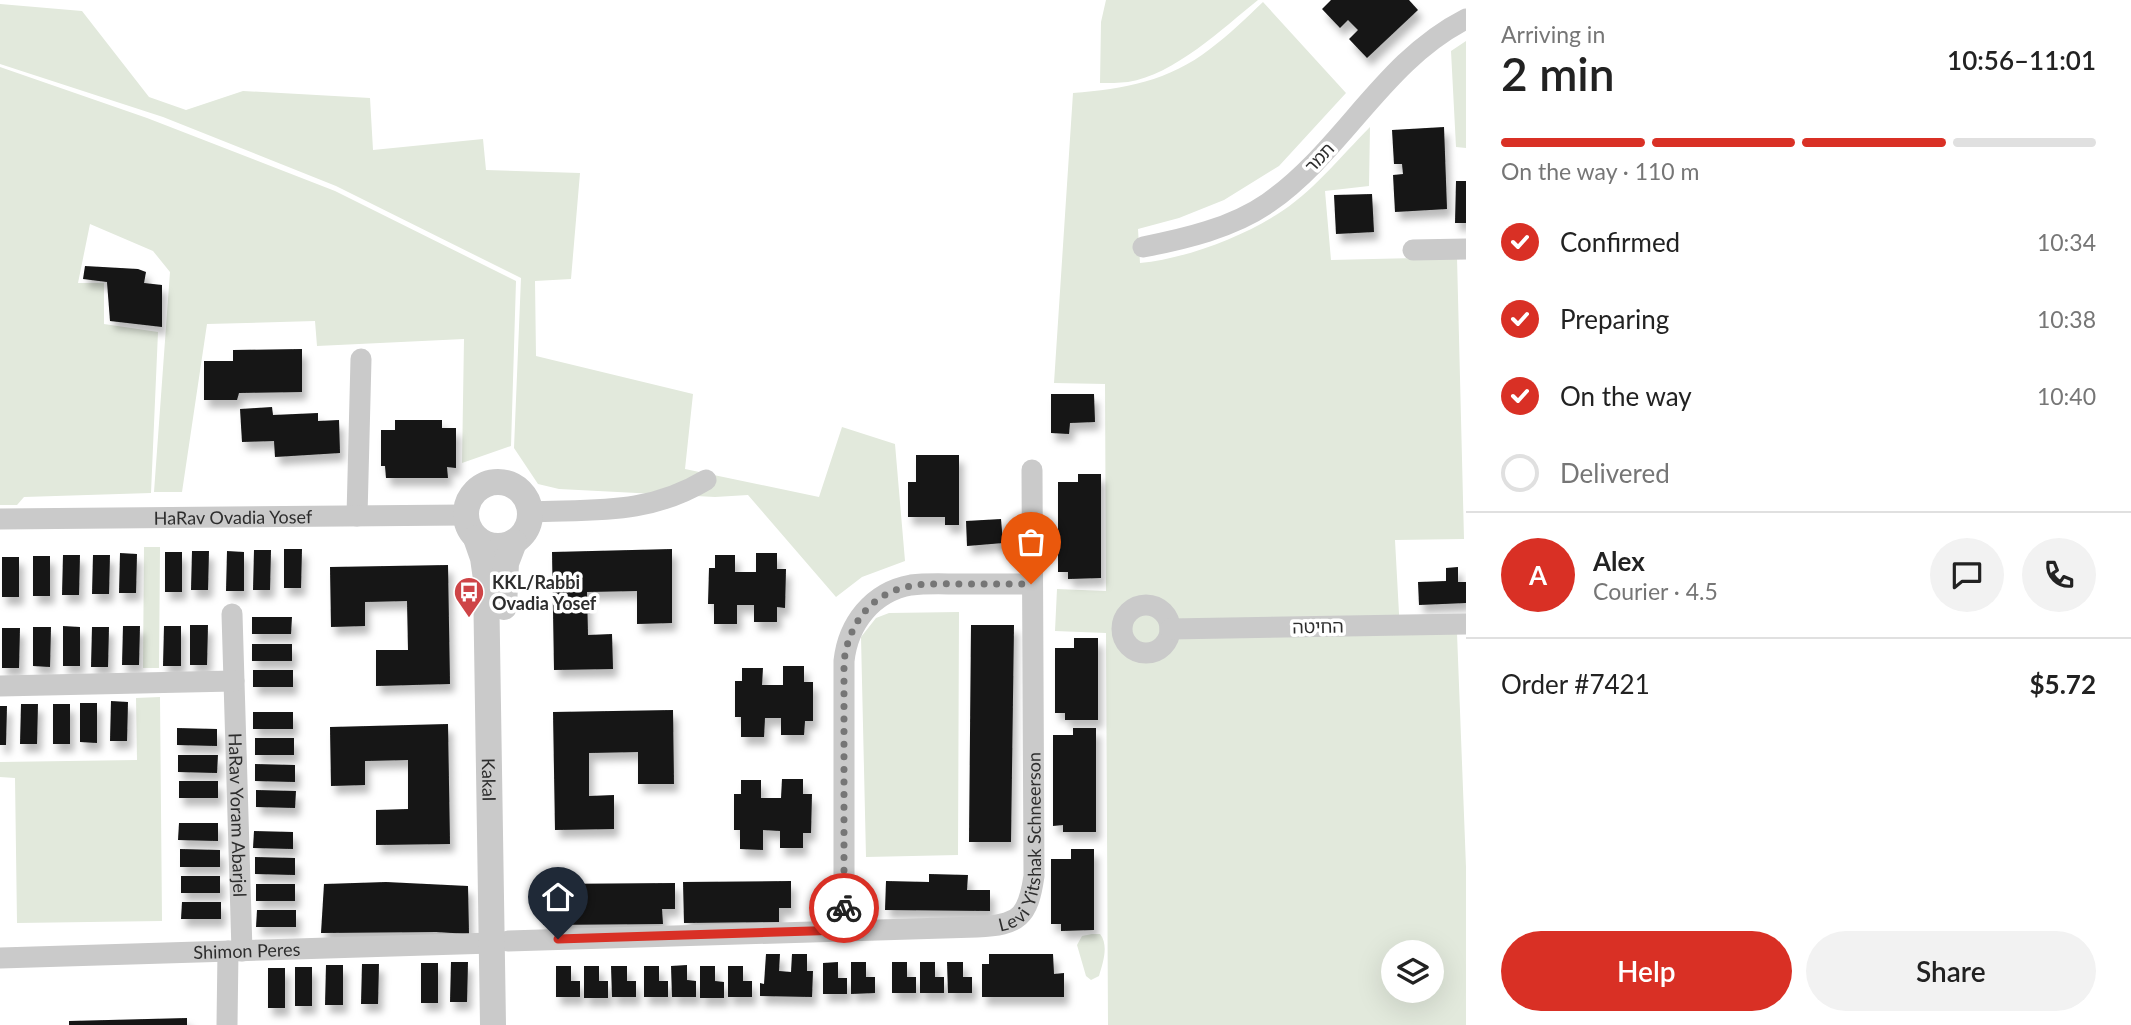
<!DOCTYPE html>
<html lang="en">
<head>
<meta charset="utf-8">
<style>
  :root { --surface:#fff; --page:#f2f2f2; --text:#222; --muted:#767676; --line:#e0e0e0; --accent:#d93025 }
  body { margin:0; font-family:Lato,"Noto Sans Hebrew",sans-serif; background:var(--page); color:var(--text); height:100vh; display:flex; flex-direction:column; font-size:26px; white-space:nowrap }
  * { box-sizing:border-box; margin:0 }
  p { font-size:23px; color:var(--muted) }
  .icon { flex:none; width:38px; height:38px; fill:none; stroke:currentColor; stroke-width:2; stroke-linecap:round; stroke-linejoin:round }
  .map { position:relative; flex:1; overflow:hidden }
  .sheet { display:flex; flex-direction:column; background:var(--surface); width:665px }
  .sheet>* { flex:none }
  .buttons { position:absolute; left:1381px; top:940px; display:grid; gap:14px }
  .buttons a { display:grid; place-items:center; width:63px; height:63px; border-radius:50%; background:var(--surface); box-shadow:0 7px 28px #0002; font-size:35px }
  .pin { position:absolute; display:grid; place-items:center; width:60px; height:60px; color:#fff; margin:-72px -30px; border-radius:50% 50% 50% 0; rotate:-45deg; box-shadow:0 0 7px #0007 }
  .pin .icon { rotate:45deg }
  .courier { position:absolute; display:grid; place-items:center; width:70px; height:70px; margin:-35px; border:5px solid #d93025; border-radius:50%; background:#fff; color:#222; box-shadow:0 2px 9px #0007 }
  .head em { font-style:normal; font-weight:600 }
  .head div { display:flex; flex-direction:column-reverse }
  .head { display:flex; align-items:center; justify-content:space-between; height:119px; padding:0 35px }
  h1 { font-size:46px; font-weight:600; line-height:52px }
  .bar { display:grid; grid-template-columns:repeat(4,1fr); gap:10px 7px; align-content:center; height:84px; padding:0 35px }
  .bar i { height:9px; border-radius:5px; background:var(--line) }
  .bar .on { background:var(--accent) }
  .bar p { grid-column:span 4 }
  .line { display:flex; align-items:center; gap:18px; padding:0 35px; border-top:2px solid var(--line) }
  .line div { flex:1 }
  .round { display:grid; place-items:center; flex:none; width:74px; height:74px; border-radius:37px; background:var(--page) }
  ol { padding:0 35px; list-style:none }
  li { display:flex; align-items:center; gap:21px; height:77px }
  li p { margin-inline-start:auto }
  li .icon { padding:7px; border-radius:50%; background:var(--accent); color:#fff; stroke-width:4 }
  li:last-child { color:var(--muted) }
  li i { width:38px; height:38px; border:4px solid var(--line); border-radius:50% }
  .cta { display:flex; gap:14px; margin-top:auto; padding:14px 35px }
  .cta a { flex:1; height:80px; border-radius:42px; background:var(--accent); color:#fff; font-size:28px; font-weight:600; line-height:80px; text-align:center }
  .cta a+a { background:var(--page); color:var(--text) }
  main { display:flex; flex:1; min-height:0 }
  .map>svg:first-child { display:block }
  .green { fill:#e2e9dc; fill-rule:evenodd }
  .building { fill:#141414; filter:url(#shadow) }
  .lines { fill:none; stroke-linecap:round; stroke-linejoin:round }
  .minor { stroke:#cacaca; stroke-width:21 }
  .tertiary { stroke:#cacaca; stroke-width:26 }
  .done { stroke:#767676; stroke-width:7; stroke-dasharray:0 12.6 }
  .route { stroke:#d93025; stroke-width:9 }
  .labels { text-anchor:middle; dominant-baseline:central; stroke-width:7; stroke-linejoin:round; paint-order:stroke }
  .street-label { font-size:18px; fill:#2d2d2d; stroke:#fff }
  .poi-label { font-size:18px; font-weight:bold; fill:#2d2d2d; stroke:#fff; text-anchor:start }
</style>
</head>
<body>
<main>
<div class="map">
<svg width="1466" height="1025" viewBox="0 0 1466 1025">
  <defs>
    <filter id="shadow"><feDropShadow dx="4.5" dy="8" stdDeviation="3.5" flood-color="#0004"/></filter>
  </defs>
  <rect width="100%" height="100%" fill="#fff"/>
  <path class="green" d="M1106,0H1258C1223,28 1174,75 1128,82C1119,83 1109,83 1100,83L1101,22Z
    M1263,2L1346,93L1279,166L1224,200L1179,218L1138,229L1140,263C1183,259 1238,239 1276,215C1312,193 1340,157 1370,127L1369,186L1325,191L1331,260L1457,257L1464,539L1395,540L1400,632L1457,633L1466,867V1025H1108L1106,633L1055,631L1057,589L1106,591L1105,384L1054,383L1073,93C1124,89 1169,81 1210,49C1229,35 1246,18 1263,2ZM1393,952H1432V990H1393Z
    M0,4L82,11L149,97L186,110L243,91L370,98L373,150L483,139L486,170L580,173L571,279L535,281L536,356L693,394L685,469L819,497L842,427L895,444L905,561L862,577L836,597L748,495L715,497L559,489L538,484L514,448L521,278L336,186L163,117L0,64Z
    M1466,41V148L1456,147L1451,51Z
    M0,67L147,118L335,191L516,281L511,446L462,463L464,339L317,346L315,321L207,324L182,492H154L170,272L153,251L90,224L78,283H104V324L158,332L151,493L24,497L17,505H0Z
    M144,547H160L159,668H143Z
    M959,612L958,855L866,857L861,637L876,618L889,613Z
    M160,697L162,921L17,923L15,778L0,777V762L137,760L136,698Z
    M1092,934H1100C1109,945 1103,963 1099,976L1091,980L1086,976L1077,945L1082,936Z"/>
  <path class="building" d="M1331,0H1409L1418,10L1367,58L1349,39L1358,30L1348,20L1340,28L1322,9Z
    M1444,127L1447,209L1395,212L1393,175L1403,174L1402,164H1394L1392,130Z
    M1456,181H1466V223H1455Z
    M1372,194L1374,232L1336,234L1334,195Z
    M85,266L138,269L146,272L144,283L162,285V327L110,321L107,282L83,279Z
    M302,349V392L239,393L237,400H204V361H233V350Z
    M1051,394H1094L1095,422L1070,423L1069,434L1051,433Z
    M272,407L273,415L318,413V421L339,420L340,453L275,457L274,441L242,442L240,409Z
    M395,420H442V428H456V468L447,467L448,478H386L385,466H381V430H395Z
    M916,455H959V525H945V517H908V482H916Z
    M1078,474H1101V578L1068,579V572H1058V482H1078Z
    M1001,519L1003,543L967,546L966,521Z
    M284,549H302L301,588H284Z
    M672,549V623L637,624V591L587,592L588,635L612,634L613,669L554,670L552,552Z
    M254,550H271L270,590H253Z
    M192,551H209L208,590H191Z
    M227,551L244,552V591H226Z
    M165,552H182V592H165Z
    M120,553L137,554L136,593H119Z
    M756,553H777V569H786L785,608L777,607V622H754V605H737V624H714V604H708L709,568H715V555H735V572H756Z
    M63,555H80L79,595H62Z
    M93,555H110L109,594H92Z
    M33,556H50V596H33Z
    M2,557H19V597H2Z
    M448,565L450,684L376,686V650H408L407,601L365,602V626L331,627L330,567Z
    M1458,567V582H1466V603L1419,605L1418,582L1446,581V568Z
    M252,617H292L291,634H252Z
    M190,625H208L207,665H190Z
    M971,625H1014L1011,842H969Z
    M63,626L80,627V666H63Z
    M123,626H140L139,665H122Z
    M164,626H181V666H163Z
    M33,627H51L50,667L33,666Z
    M92,627H109L108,667H91Z
    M2,628H20L19,668H2Z
    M1074,638H1098V720H1065V713H1055V648H1074Z
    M252,644H292V661H252Z
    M783,666H804V682H813V721H805L804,735H781V718H765L764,737H741V717H735V681H742V668H763L762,685H783Z
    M253,670H293V687H253Z
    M111,701L128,702L127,741H110Z
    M80,703H97V743L80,742Z
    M21,704H38L37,744H20Z
    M53,704H70V744H53Z
    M0,706H7L6,745H0Z
    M673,710L674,784H638V752L589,753V796L614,795V829L555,830L553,712Z
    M253,712H293V729H253Z
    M448,724L450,844L376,845V810L408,809V760L365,761V785L331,786L330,727Z
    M177,728L217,729V746L177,745Z
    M1073,728H1096V832H1063V825L1053,826V735H1073Z
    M255,738H294V755H255Z
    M178,755H218L217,773L178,772Z
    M255,764L295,765V782L255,781Z
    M782,779H803V794H812L811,833H803V848H780V831L763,830V850L740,849V830H734V794H741V780H761V798H781Z
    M179,781H218V798H179Z
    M256,790L296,791L295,808L256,807Z
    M179,823H218V841L178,840Z
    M254,831L293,832V849L253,848Z
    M180,849L220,850V867H180Z
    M1071,849H1094V930L1061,931V924H1051V859H1071Z
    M255,857L295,858V875L255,874Z
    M929,874L968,875L967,890H990V911L885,910L886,881L929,882Z
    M181,876H220V893H181Z
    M791,881V908H779V922L684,923L683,882Z
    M386,882L468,886L469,934L436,932L321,933L324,884Z
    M675,883V909H662L663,924L543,925V884Z
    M256,884H295V901H256Z
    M182,902H221V919H181Z
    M257,910H296V927H256Z
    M766,954H780L779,971L791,972L792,954H807V971H813L812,997L760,996V983L764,984Z
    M989,954H1053L1054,974L1064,973V997H982V964H989Z
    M451,962H468L467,1002H450Z
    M838,962V978H847V994H823V963Z
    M851,962H866V977H875V993L851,994Z
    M892,962H907V977H916V993H892Z
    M920,962H935V977H944V993H920Z
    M947,962H963V977H972V993H948Z
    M421,963H438V1003H421Z
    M362,964H379L378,1004H361Z
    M326,965H343V1005H325Z
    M687,965V980L696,981V997H672L671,966Z
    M556,966H571V981H580V997H556Z
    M584,966H599V981H608V998H584Z
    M611,966H627V981H636V997H612Z
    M644,966H659V981H668V997H644Z
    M700,966H715V981L724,982V998H700Z
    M728,966H743V981H752V997H728Z
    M295,967H312V1006H295Z
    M268,968H285V1008H268Z
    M187,1018V1025H69V1021Z"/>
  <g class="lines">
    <g class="minor">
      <path d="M1143,247C1184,239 1232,228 1268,203C1343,151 1383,61 1466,19"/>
      <path d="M1413,250L1466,249"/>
      <path d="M530,512C595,509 648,515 706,480"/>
      <path d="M357,516L361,359"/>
      <path id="s1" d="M0,519L465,515"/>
      <circle cx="1146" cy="629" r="24"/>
      <path id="s2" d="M232,614L242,951"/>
      <path d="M1170,629L1466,624"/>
      <path d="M0,686L234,681"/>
      <path d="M844,930V661C848,624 872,592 911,585C927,583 944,584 960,584C984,584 1007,584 1031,584"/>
      <path id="s3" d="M508,941L977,927C1019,925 1028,917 1034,876L1032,470"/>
      <path id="s4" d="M0,958L492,943"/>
      <path d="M227,1025L228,951"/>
    </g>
    <g class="tertiary">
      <circle cx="498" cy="514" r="32"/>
      <path id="s5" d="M476,538L483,558L486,579L493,1025"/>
      <path d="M504,607L506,563L514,542"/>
    </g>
  </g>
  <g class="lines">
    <path class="done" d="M844,908V662C848,624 872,592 911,586C927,583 944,584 960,584C984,584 1007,584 1031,584"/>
    <path class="route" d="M558,939L844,930V908"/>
  </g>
  <defs>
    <g id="bus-pin" transform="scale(1.575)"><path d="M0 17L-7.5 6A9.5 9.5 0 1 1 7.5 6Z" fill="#ce4447" stroke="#fff"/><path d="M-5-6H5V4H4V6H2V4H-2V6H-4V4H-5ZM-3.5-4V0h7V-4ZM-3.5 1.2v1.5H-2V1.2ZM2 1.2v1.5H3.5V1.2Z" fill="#fff"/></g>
  </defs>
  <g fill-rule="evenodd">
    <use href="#bus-pin" x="469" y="592"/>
  </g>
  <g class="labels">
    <g class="street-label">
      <text transform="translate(1319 157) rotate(-47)">תמר</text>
      <text stroke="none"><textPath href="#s1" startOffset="233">HaRav Ovadia Yosef</textPath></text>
      <text transform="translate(1318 626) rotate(-1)">החיטה</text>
      <text stroke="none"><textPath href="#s5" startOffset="243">Kakal</textPath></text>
      <text stroke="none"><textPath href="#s2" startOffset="201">HaRav Yoram Abarjel</textPath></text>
      <text stroke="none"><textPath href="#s3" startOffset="586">Levi Yitshak Schneerson</textPath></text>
      <text stroke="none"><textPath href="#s4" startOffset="247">Shimon Peres</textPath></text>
    </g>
    <g class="poi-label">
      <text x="492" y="582">KKL/Rabbi<tspan x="492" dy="21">Ovadia Yosef</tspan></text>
    </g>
  </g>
</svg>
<div class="buttons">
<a><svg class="icon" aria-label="layers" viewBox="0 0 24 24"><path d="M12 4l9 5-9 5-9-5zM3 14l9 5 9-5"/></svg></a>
</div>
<div class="pin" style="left:1031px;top:584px;background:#ea580c"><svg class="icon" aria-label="bag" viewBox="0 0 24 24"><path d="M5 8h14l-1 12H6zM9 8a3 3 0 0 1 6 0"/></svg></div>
<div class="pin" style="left:558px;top:939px;background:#1f2937"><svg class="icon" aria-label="home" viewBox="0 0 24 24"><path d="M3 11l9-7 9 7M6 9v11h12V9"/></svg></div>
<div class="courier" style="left:844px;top:908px"><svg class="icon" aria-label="bike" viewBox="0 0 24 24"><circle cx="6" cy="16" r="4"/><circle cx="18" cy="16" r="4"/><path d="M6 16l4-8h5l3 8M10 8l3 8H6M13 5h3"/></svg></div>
</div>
<section class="sheet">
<div class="head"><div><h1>2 min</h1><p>Arriving in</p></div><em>10:56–11:01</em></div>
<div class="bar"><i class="on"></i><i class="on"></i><i class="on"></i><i></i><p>On the way · 110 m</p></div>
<ol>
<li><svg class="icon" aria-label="check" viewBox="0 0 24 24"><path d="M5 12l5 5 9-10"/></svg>Confirmed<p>10:34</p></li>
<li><svg class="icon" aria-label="check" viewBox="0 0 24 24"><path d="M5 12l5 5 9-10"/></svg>Preparing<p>10:38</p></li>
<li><svg class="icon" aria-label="check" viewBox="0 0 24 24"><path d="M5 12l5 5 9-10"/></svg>On the way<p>10:40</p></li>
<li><i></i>Delivered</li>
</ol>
<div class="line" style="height:126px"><b class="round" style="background:var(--accent);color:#fff">A</b><div><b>Alex</b><p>Courier · 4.5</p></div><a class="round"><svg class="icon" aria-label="chat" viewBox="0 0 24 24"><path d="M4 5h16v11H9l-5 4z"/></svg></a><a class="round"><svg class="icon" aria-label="phone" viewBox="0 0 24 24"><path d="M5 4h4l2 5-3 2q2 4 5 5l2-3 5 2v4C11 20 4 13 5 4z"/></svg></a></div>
<div class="line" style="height:91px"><div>Order #7421</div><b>$5.72</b></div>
<div class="cta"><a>Help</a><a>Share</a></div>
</section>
</main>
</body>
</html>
